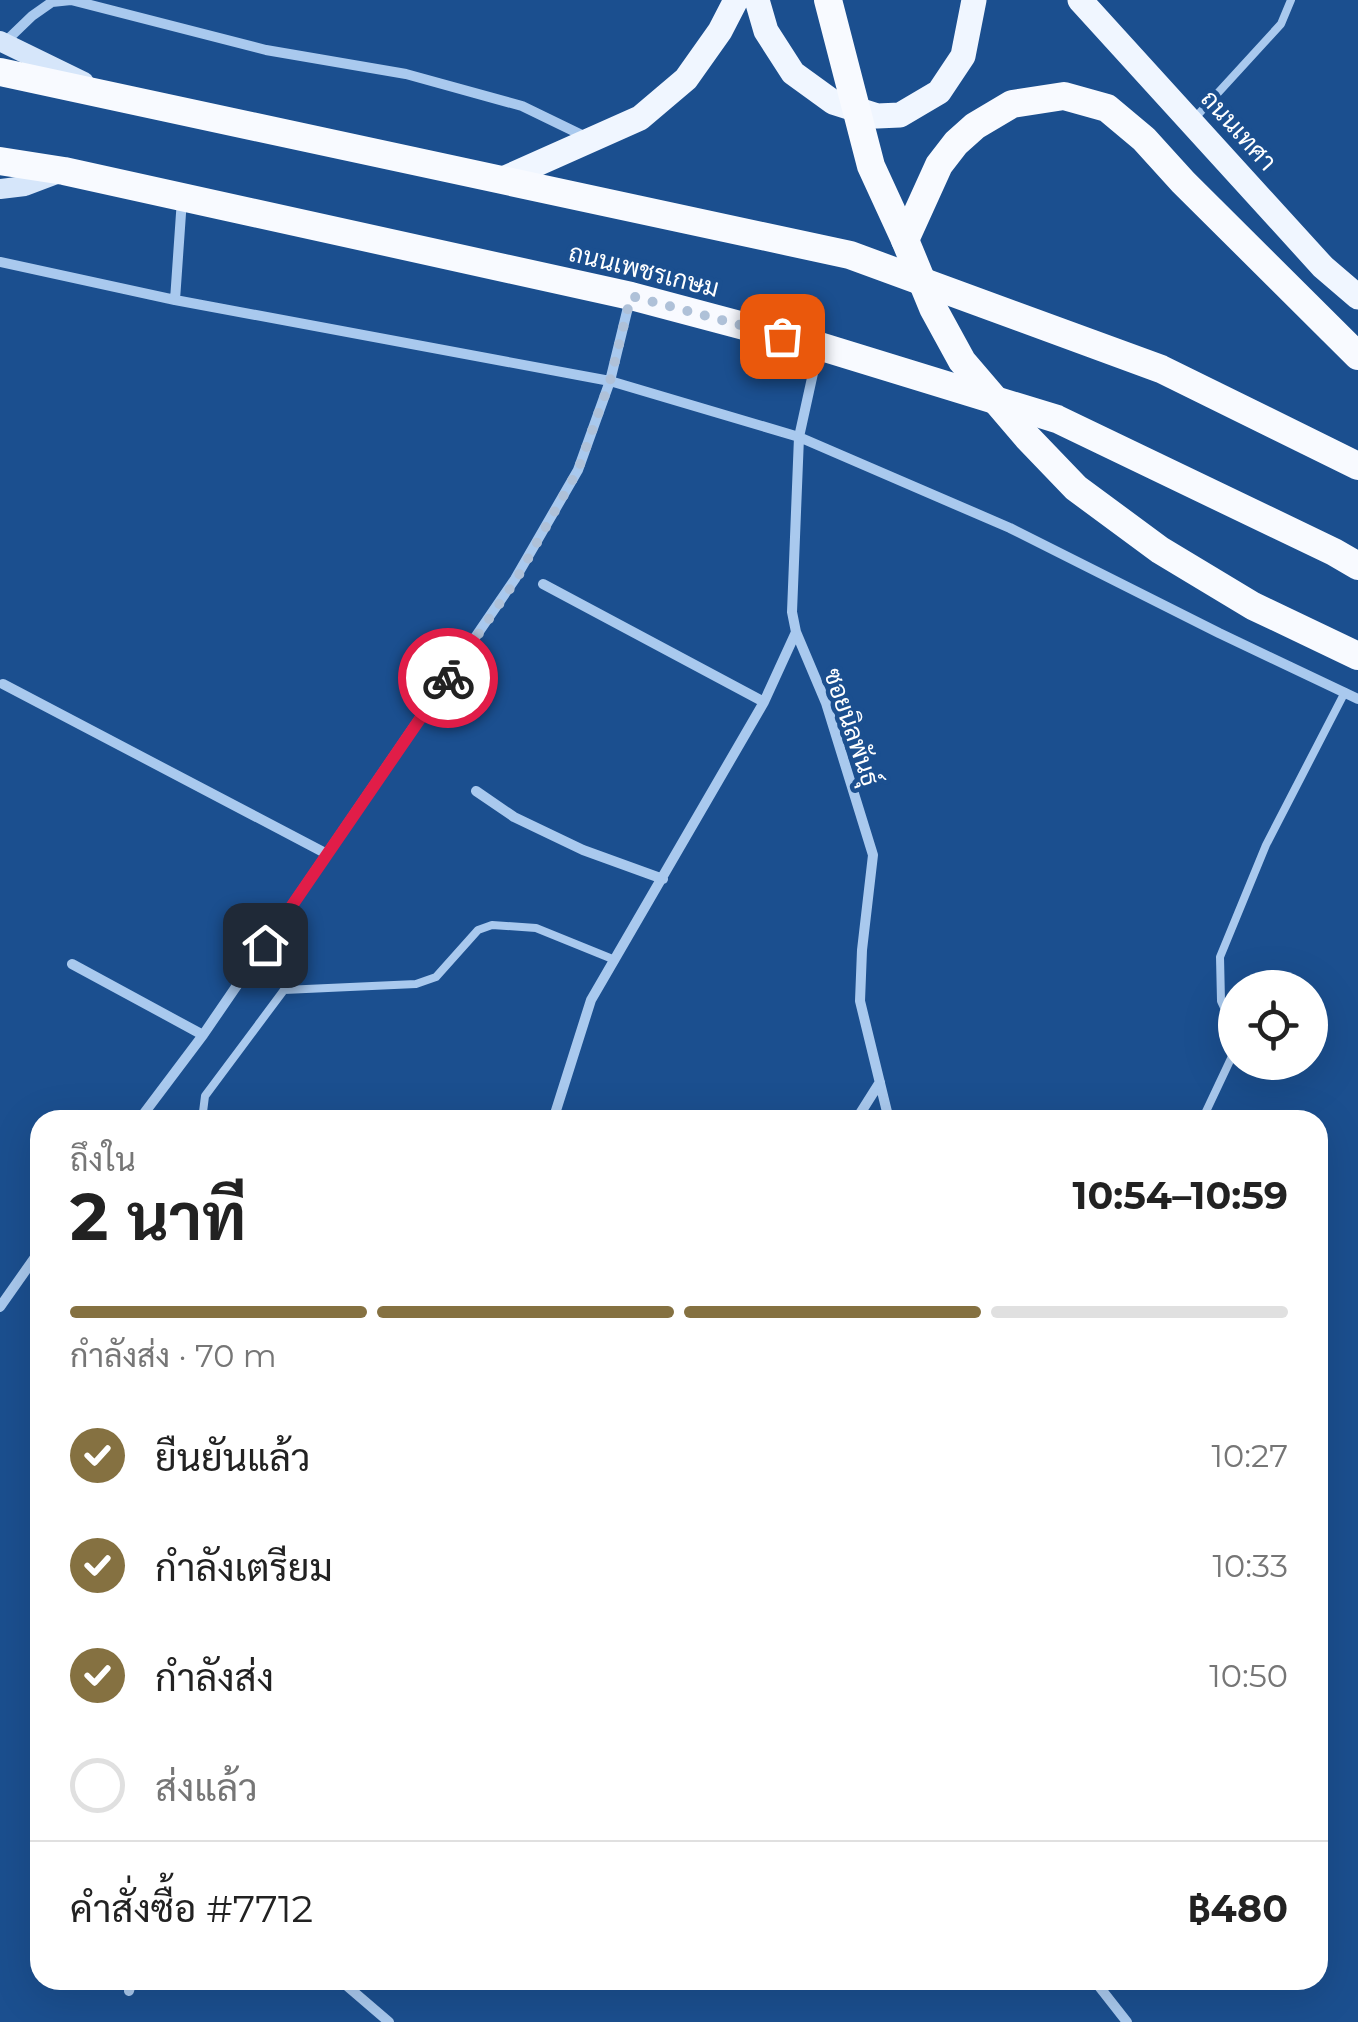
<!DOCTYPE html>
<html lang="th">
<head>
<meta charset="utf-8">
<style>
  :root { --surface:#fff; --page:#f6f6f6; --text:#222; --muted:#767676; --line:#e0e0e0; --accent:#857141 }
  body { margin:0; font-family:Montserrat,Sarabun,sans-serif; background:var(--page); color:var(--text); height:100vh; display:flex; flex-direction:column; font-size:38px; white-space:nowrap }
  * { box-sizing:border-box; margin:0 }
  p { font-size:32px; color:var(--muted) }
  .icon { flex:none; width:55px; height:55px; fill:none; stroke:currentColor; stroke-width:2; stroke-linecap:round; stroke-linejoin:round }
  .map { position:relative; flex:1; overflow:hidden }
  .details { position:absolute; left:30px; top:1110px; width:1298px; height:880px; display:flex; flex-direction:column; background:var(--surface); border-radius:30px; box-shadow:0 10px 40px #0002 }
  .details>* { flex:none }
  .tools { position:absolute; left:1218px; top:970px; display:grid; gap:20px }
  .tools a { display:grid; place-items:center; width:110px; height:110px; border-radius:50%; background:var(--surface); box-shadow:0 10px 40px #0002; font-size:50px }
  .pin { position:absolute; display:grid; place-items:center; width:85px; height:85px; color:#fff; margin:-42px; border-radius:20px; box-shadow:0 5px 15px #0006 }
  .courier { position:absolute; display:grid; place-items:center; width:100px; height:100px; margin:-50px; border:8px solid #e11d48; border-radius:50%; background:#fff; color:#222; box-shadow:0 2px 12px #0007 }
  .overview em { font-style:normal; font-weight:700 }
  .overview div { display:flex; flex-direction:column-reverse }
  .overview { display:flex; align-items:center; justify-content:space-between; height:170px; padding:0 40px }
  h1 { font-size:65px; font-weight:700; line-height:75px }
  .bar { display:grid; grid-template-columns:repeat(4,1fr); gap:15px 10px; align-content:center; height:120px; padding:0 40px }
  .bar i { height:12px; border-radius:8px; background:var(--line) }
  .bar .current { background:var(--accent) }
  .bar p { grid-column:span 4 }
  .line { display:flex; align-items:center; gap:25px; padding:0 40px; border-top:2px solid var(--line) }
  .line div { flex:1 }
  ol { padding:0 40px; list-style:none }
  li { display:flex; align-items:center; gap:30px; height:110px }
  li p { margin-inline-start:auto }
  li .icon { padding:10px; border-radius:50%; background:var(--accent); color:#fff; stroke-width:4 }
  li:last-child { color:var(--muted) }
  li i { width:55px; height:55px; border:5px solid var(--line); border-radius:50% }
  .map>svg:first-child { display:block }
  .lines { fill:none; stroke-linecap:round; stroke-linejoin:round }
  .service { stroke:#a9c9ee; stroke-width:8 }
  .minor { stroke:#a9c9ee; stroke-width:10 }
  .secondary { stroke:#d6e6fa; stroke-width:20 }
  .primary { stroke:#f0f6ff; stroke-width:25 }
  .trunk { stroke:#f8faff; stroke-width:28 }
  .trunk-bridge { stroke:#f8faff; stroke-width:28 }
  .done { stroke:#afc1d8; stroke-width:10; stroke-dasharray:0 18 }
  .route { stroke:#e11d48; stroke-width:12 }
  .labels { text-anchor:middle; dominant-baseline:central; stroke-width:9; stroke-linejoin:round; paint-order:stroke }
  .street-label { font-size:25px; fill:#fff; stroke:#1b4f8f }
</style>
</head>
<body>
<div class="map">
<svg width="1358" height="2022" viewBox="0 0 1358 2022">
  <rect width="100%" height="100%" fill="#1b4f8f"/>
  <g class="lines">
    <path class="service" d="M1194,119L1281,24L1291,0
      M1235,1031L1221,1001L1220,957L1266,845L1345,692
      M202,1120L205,1096L284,990L416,984L436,977L478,930L492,925L536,928L615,960
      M1202,1120L1235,1050"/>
    <path class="minor" d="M5,42L32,16L52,2L71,0L266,50L406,74L522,106L588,138
      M0,262L175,300L610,381L799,437L1010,528L1219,633L1358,699
      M175,300L182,199
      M819,346L799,437L792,612L796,632L826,703L873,855L862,950L860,1001L889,1120
      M543,584L764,702
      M3,684L327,854
      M476,791L514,817L583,850L663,879
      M72,964L203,1035
      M139,1120L203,1035L515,579L578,470L610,381L630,299
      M553,1120L591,1000L764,702L796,632
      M856,1120L880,1082
      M0,1307L40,1250
      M340,1980L389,2022
      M1094,1980L1127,2022
      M129,1991L132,1980"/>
    <path class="secondary" d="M0,41L84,82
      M0,189L25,186L62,172"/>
    <path class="primary" d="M757,0L766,31L793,73L833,102L877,116L900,115L939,92L963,56L974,0
      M1080,0L1323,267L1358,297
      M503,179L640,118L686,79L720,31L736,0"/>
    <path class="trunk" d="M0,72L850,255L1161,369L1358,466
      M0,161L64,171L631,296L819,346L1057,419L1334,552L1358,566
      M905,240L939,165L956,143L975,126L1012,104L1064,96L1107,108L1144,139L1183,182L1358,356"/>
    <path class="trunk-bridge" d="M828,0L871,166L905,240L933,308L962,361L1027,437L1076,488L1160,550L1253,606L1358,656"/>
  </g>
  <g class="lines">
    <path class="done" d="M448,678L516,580L578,470L610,381L631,296L782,336"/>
    <path class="route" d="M265,945L448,678"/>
  </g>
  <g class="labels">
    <g class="street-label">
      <text transform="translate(1239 130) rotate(48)">ถนนเทศา</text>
      <text transform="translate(644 270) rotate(14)">ถนนเพชรเกษม</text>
      <text transform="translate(852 727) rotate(71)">ซอยนิลพันธุ์</text>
    </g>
  </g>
</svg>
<div class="tools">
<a><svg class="icon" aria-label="locate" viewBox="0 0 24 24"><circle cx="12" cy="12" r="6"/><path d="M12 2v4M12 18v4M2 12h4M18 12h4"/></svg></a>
</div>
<div class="pin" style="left:782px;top:336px;background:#ea580c"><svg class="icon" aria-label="bag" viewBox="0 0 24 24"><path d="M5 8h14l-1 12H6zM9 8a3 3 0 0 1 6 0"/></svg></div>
<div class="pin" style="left:265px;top:945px;background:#1f2937"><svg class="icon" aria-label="home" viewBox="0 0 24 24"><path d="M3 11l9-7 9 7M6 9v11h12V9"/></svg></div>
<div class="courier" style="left:448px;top:678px"><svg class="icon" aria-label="bike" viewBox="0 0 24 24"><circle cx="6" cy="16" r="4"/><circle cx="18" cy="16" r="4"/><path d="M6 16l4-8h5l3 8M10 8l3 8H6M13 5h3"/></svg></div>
<section class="details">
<div class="overview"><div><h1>2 นาที</h1><p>ถึงใน</p></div><em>10:54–10:59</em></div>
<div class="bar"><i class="current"></i><i class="current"></i><i class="current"></i><i></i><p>กำลังส่ง · 70 m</p></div>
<ol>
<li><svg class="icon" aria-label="check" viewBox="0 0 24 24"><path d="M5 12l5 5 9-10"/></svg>ยืนยันแล้ว<p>10:27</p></li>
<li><svg class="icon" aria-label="check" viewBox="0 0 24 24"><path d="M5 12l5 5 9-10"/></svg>กำลังเตรียม<p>10:33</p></li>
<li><svg class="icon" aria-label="check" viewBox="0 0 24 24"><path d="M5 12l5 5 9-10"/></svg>กำลังส่ง<p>10:50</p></li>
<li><i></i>ส่งแล้ว</li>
</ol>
<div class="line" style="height:130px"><div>คำสั่งซื้อ #7712</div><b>฿480</b></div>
</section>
</div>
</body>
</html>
